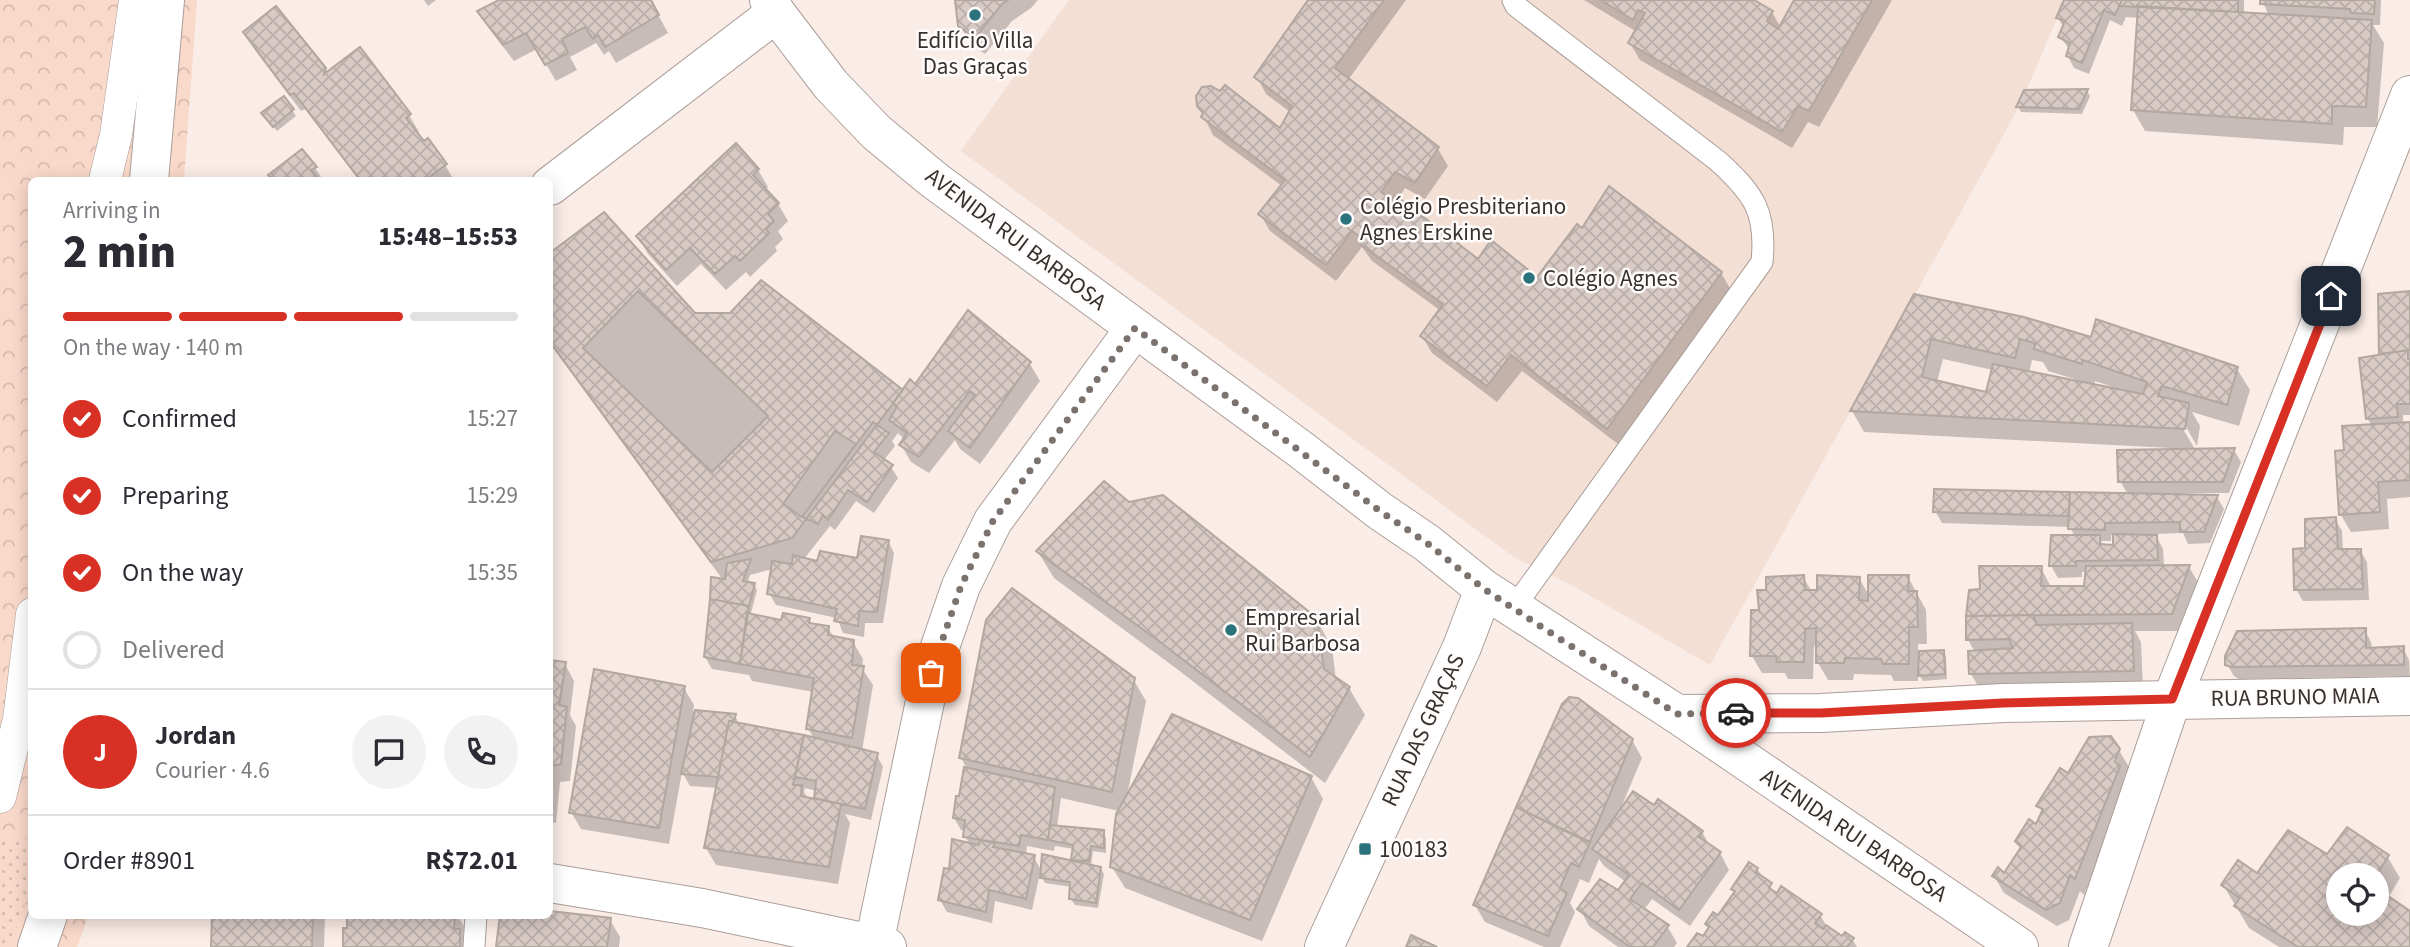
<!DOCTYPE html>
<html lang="en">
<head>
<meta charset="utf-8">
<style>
  :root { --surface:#fff; --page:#f2f2f3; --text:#2b2b33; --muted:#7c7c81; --line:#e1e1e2; --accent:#d93025 }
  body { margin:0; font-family:"Source Sans 3",sans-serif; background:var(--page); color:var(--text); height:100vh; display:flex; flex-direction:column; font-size:26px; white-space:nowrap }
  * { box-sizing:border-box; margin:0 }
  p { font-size:23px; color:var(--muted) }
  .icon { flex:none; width:38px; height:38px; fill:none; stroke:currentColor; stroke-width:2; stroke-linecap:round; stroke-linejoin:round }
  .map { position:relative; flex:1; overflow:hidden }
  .panel { position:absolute; left:28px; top:177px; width:525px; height:742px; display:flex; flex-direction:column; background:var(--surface); border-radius:10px; box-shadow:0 4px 18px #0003 }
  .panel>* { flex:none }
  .controls { position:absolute; left:2326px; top:863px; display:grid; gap:14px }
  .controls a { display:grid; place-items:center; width:63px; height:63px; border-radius:50%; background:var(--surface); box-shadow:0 4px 18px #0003; font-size:35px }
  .pin { position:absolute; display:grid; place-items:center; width:60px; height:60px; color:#fff; margin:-30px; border-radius:14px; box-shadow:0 4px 10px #0006 }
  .courier { position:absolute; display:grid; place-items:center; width:70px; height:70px; margin:-35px; border:5px solid #d93025; border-radius:50%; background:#fff; color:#222; box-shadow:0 2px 9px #0007 }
  .headline em { font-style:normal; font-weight:800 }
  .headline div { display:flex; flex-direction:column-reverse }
  .headline { display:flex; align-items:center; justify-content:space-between; height:119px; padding:0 35px }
  h1 { font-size:46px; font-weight:800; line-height:52px }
  .bar { display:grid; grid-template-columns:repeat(4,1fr); gap:10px 7px; align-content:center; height:84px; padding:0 35px }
  .bar i { height:9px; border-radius:5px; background:var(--line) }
  .bar .current { background:var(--accent) }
  .bar p { grid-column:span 4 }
  .line { display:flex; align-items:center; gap:18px; padding:0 35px; border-top:2px solid var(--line) }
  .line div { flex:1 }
  .round { display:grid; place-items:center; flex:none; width:74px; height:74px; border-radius:37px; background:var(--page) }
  ol { padding:0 35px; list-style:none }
  li { display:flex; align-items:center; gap:21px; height:77px }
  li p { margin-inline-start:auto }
  li .icon { padding:7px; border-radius:50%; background:var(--accent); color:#fff; stroke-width:4 }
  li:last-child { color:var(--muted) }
  li i { width:38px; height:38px; border:4px solid var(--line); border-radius:50% }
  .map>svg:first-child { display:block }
  .built { fill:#f4dfd5 }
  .forest { fill:url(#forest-crowns) }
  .park { fill:url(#park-dots) }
  .shadow { fill:#0003; fill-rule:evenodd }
  .building { fill:url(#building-cross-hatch); stroke:#b3a7a1; stroke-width:2; fill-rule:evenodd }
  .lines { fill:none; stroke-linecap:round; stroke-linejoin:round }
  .service-casing { stroke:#ab9e98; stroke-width:23 }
  .pedestrian-casing { stroke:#ab9e98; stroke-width:33 }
  .minor-casing { stroke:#ab9e98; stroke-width:40 }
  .tertiary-casing { stroke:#ab9e98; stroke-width:40 }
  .secondary-casing { stroke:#ab9e98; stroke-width:40 }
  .service { stroke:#fff; stroke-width:21 }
  .pedestrian { stroke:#fff; stroke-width:32 }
  .minor { stroke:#fff; stroke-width:38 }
  .tertiary { stroke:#fff; stroke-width:38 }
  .secondary { stroke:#fff; stroke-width:38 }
  .done { stroke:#7b726e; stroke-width:7; stroke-dasharray:0 12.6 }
  .route { stroke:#d93025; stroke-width:9 }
  .poi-dot { fill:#2a737c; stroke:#fffcfb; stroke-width:2.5 }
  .labels { text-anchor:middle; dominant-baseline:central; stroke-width:5; stroke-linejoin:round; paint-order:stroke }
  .poi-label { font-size:23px; fill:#36312e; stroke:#fffcfb; text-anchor:start }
  .street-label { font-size:23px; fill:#36312e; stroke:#fffcfb }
</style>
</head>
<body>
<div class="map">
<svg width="2410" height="947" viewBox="0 0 2410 947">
  <defs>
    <pattern id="forest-crowns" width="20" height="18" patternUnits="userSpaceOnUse" patternTransform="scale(1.75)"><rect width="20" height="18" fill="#f9d9ca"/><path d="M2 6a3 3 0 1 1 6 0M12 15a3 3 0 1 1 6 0" fill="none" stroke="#d6bbae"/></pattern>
    <pattern id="park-dots" width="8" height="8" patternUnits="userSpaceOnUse" patternTransform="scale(1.75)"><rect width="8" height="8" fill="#f9d9ca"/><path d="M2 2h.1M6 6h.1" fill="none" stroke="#d6bbae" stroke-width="1.8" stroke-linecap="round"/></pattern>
    <pattern id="building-cross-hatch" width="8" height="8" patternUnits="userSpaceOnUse" patternTransform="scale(1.75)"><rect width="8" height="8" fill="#d8cac5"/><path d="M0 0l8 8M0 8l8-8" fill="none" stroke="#baaeaa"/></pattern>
  </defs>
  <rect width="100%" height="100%" fill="#faece6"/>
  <path class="built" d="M1069,0H2065L2020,105L1710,665L1575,587L1515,558L961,151Z"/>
  <path class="forest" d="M0,0H197L184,180H32V915H89L77,947H0Z"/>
  <path class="park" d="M0,837L31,840V888L9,947H0Z"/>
  <path class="shadow" d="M424,0H436L428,6Z
    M503,0H650L668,33L616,63L609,51L604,55L596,43L570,57L577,70L556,81L537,49L514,61L489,28L480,12Z
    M957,0H1038L1031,8L1012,21L985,54L970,43L960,26Z
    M1310,0H1406L1348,80L1438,149L1448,166L1425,199L1405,188L1398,199L1479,261L1537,280L1583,231L1721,273L1731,290L1618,444L1522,371L1497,402L1432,353L1422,336L1441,311L1372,261L1362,247L1336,281L1270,231L1260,214L1282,186L1213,135L1198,105L1280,130L1290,112L1266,94L1257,77Z
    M1584,0H1751L1772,12L1781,28L1796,0H1892L1819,127L1808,122L1792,148L1640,60L1630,43L1637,32Z
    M2066,0H2244V14L2269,16L2262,0H2381L2380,25H2373L2384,43L2377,127H2344L2343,145L2145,131L2133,110L2139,18L2126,17L2122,26L2110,20L2089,74L2074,68L2068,56L2070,50L2060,37L2064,28L2058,18Z
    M245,33L325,69L328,74L409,115L419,132L417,134L445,165L454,180H359L305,109L301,111L255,50Z
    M2025,91H2087L2090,96L2082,114L2021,112L2018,107Z
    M284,98L296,116L277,131L266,118Z
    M736,146L758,170L768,187L764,190L778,204L788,221L778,231L783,239L775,247L777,251L750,277L746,272L726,290L701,264L677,286L648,254L638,237Z
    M315,168L323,180H274L271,175Z
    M603,214L695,315L902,391L915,387L969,312L1030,364L1040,381L980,464L960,449L955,440L929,473L911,462L901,445L905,440L898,433L892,441L895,446L884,460L891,467L898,478L874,513L856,501L835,530L830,526L804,559L818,563L859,560L888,541L894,553L883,623H865L864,637L843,633L837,618L776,605L769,593L772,569L750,575L747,584H754L757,590L751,613L752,616L783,622L809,620L812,625L828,628L834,638L853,642L863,659L862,668L873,685L862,751L877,755L883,767L871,820L845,814L850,823L838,884L716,865L706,848L718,788L690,786L682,772L669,844L581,829L571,812L684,688L694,705L693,711L735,716L739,724L814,739L808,728L814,692L752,681L749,675L712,669L705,657L723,580L550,344V255ZM805,788L817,791L818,801L808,799L804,792Z
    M2410,293V415H2403V424H2410V497L2387,499L2389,529L2351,532L2341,515L2346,452L2372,426L2367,418L2381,354Z
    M1915,296L2092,339L2237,369L2250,390L2239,426L2192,412L2200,426L2197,446L2182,420L2179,422L2196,451L2234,450L2241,462L2229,493H2185V496L2217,497L2224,509L2210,543L2188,544L2183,533L2155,534L2163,549L2164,567H2189L2199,584L2181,631H2135L2141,642L2143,687L1981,691L1971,674L1975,652L1968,640L1982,591L2041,568L2051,587L2086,588L2087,572H2082V577L2058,578L2051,566L2075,537L2070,527L1942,523L1935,511L2128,495L2120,481L2170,451V448L1864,432L1852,411ZM1943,359L1993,370L1987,394L1937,382ZM2032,360L2043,362L2048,371L2078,380L2077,382L2029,373ZM2095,381L2116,388L2115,390L2094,386ZM2111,535H2115V546H2104L2101,541H2111Z
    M1128,503L1316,619L1332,647L1336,680L1349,688L1365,715L1325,783L1177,669L1054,578L1038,552Z
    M2335,519L2342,531L2343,551L2360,550L2367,562L2369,600L2303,601L2296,589L2307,550Z
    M1803,577L1812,592L1859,578L1870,597L1908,577L1926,610L1927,644H1918V653L1943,651L1946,657L1947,679L1923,681L1918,673V681H1894L1891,675L1854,674L1853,680H1828L1818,663V646H1814L1813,679H1788L1785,673H1762L1752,656L1753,612H1761L1768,591Z
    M2365,630L2371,642L2372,649L2403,648L2409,660L2410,676L2239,679L2234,676L2227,664Z
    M550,662L565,664L574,681L570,715L576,726L570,781L560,782L556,823L550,822Z
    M1133,679L1146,701L1127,796L1311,777L1323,799L1262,941L1125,888L1112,867L1119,811L1061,798L1057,827L1103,832L1106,838V853L1093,851L1091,866L1100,868L1104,874L1098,908L1075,905L1071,899L1072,887L1045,883L1040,873L1032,910L995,901L992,923L947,912L940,900L951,872L970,845L965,836L966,830H961L954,818L961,798L966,767L961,758ZM1027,846L1054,851L1055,846L1074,849L1072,862L1042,872L1034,857L1026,855Z
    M1563,705L1632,740L1642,758L1620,810L1655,808L1702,832L1710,846L1720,853L1729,870L1690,926L1652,899L1644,910L1667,926L1677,943L1674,947H1618L1589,926L1580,909L1618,893L1626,882L1604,866L1599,859L1589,883L1580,879L1570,903L1575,912L1560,947H1544L1485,922L1475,905Z
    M2110,737L2120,752H2117L2113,770L2120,752L2129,767L2124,777L2129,785L2084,895L2080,891L2069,920L2057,926L2004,893L1994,876H2005L2021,849L2017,841L2037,827L2043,814L2039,806Z
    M2387,856L2400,878L2388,898L2410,913V947H2279L2249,928L2223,885L2327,857ZM2338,875H2376V914H2338Z
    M1757,869L1777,896L1820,915L1828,928L1842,939H1852L1857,947H1689L1703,939L1735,893L1733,889Z
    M550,913L610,920L620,937L619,947H497Z
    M215,915H325L324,947H214Z
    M348,915H457L464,926L463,939L468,947H344L348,930Z"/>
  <path class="building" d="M499,0H651L659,15L605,47L598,35L593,39L585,27L562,39L568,53L545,65L526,33L503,45L477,11Z
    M955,0H1008L1002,4L975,38L958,26Z
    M1308,0H1384L1335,68L1439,147L1415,183L1395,172L1381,192L1392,200L1395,195L1478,259L1491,240L1537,277L1577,224L1582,228L1609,186L1722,272L1607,429L1511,355L1487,386L1420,336L1443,304L1360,244L1363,239L1352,231L1326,265L1258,214L1285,180L1201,117L1203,113L1197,106L1196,96L1202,87L1211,86L1220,91L1225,85L1280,128L1292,106L1254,77Z
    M1601,0H1754L1773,11L1767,21L1778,29L1794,0H1872L1809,111L1798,106L1782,132L1628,43L1645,13L1638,10L1633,20Z
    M2064,0H2122L2115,15L2104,10L2082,63L2066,56L2070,43L2058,37L2065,21L2056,18Z
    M2122,0H2238V12L2119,6Z
    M2260,0H2375L2374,14L2351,13L2350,9L2260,4Z
    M276,6L326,68L324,74L360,47L411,114L406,118L424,141L428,138L447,164L425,180H360L294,93L290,95L243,32Z
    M2138,6L2372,20L2366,107L2332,106V124L2131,110Z
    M2088,89L2079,109L2016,107L2024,90Z
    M284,96L294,109L273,127L261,113Z
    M736,143L759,169L753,175L779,203L768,214L774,221L766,229L769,233L740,261L735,256L715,274L690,248L666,270L636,236Z
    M302,149L317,167L311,170L319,180H273L268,175Z
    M604,212L695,313H730L761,280L903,390L792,538L711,562L550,342V253Z
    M638,291L768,416L712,472L583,348Z
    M2410,291V350L2379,354L2378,294Z
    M1914,294L2024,317L2091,337L2096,319L2238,367L2227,405L2162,386L2158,396L2189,403L2185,429L1850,411ZM1931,339L2015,358L2020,339L2035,343L2034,349L2082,364L2083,360L2147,382L2143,394L1993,364L1986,392L1922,377Z
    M968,310L1031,362L970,448L948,431L975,395L970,391L919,457L899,445L907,433L889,420L897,407L893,403L910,379L915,384Z
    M2408,350V359H2410V404H2397L2398,417L2366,419L2359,358Z
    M873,422L889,433L874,452L893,465L867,502L848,490L828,520L823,515L818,524L802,517Z
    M2410,422V480L2378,482L2380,512L2339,515L2335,451L2344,450L2342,426Z
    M835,431L856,444L802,517L783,504Z
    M2235,448L2223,482H2118L2117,450Z
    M1104,481L1129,502L1163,495L1317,618L1324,669L1350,687L1310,757L1160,642L1036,551Z
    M1934,489L2070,492L2069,516L1933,512Z
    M2070,492L2218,495L2204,532H2180V522L2105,523V530L2068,529Z
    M2336,517L2338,549H2361L2363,589L2294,590L2293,549L2305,548V519Z
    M2113,534L2157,535L2158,560L2076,561V566H2049L2051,535H2100V544L2113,545Z
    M861,536L889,540L877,612L859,611L858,626L834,621L837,609L767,594L772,561L792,564L793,555L817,561L820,551L857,558Z
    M751,559L743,581L755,583L749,606L710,599L711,577L725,579L727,563Z
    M2190,565L2172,614L1966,616L1969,590L1980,589L1979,566H2042L2041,586H2084L2086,566Z
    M1804,575L1805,590H1817V575L1860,577L1859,600L1868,601V575H1909L1908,591H1917L1918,627H1909V664H1883L1881,659L1845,658L1844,663H1816V628L1805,629L1804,662H1777L1776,656H1750L1751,610H1759L1757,590H1766V577Z
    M1012,588L1135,678L1112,792L959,758L986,620Z
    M710,599L749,606L740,664L704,657Z
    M747,613L781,620L783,613L810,618L809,623L829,626L828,635L854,640L852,665L864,666L852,738L806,729L814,678L740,664Z
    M2033,615L2037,625L2132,623L2134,671L1969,674L1968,651L2013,648L2009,639L1966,640V616Z
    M2366,628V648L2404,646V665L2231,667L2225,665V656L2237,631Z
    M1944,650L1945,674L1918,676L1919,651Z
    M550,660L566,662L559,705L567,707L561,764L551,766L550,777Z
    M594,669L685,686L659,828L569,813Z
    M1569,697L1578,698L1633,739L1590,842L1516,807L1562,704Z
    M695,710L736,714L734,721H729L718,777L681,774Z
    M1172,714L1312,776L1250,920L1110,867L1116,814Z
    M729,721L804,735L793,785H802L801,796L841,804L829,867L704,848Z
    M804,735L878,753L865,809L814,798L816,781L795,777Z
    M2111,736L2120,749L2115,762L2120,766L2075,879L2070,875L2060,903L2046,910L1992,876L1998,867L2004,873L2021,847L2015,841L2029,819L2036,824L2043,809L2036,806L2060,768L2068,773L2089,737Z
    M964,767L1055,787L1048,840L1021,835L1019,846L963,837L965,820L953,818L956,796H959Z
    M1633,791L1654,805L1658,799L1703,831L1699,837L1721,852L1679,910L1642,883L1630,899L1669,925L1653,947H1630L1577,909L1600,879L1618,890L1629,875L1592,849Z
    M1516,807L1590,843L1579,867L1571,863L1560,888L1567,893L1548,936L1473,905Z
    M1050,825L1104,830V848L1091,846L1089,861L1071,860L1073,845L1048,840Z
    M2347,827L2389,855L2376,876L2338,875V914H2376V888L2410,911V947H2298L2234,906L2240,898L2221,885L2238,860L2257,873L2288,830L2327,854Z
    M952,839L979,845L980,840L995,843L993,847L1035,855L1026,899L989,890L986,912L938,900L944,868L949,869Z
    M1042,854L1101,867L1096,903L1069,899L1070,882L1040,878Z
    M1749,862L1758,868L1756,872L1772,883L1769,888L1777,893L1781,886L1822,914L1815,923L1823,929L1826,925L1842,936L1845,932L1854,938L1847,947H1687L1697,933L1703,936L1709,927L1705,924L1713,912L1718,915L1735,891L1731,889Z
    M550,911L611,918L607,947H496L500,915H550Z
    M212,915H313L312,947H211Z
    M347,915H455L454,929H460V947H343V928H347Z
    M1411,935L1437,947H1406Z"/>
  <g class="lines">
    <g class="service-casing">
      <path id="service" d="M1513,0L1516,6L1718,161C1754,194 1767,212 1762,262L1513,609
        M474,947L476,915"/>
    </g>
    <g class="pedestrian-casing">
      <path id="pedestrian" d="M105,180L116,135L135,0
        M0,797L19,719L32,614"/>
    </g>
    <g class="minor-casing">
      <path id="minor" d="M149,180L165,0
        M550,186L776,13
        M550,883L702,908L887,947
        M874,944L931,673L961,586L993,521L1135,328
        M37,947L48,915
        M2088,947L2172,699L2410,95"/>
    </g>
    <g class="tertiary-casing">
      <path id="tertiary" d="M1677,714L1821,713L2003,703L2410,696
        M1324,947L1462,647L1484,589"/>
    </g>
    <g class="secondary-casing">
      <path id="secondary" d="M769,0L776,13L831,85L876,132L934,180L1300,449L1380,511L1427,543L1484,589L1677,714L2019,947"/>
    </g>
    <use href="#service" class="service"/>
    <use href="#pedestrian" class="pedestrian"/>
    <use href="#minor" class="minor"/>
    <use href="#tertiary" class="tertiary"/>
    <use href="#secondary" class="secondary"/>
  </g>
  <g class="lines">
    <path class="done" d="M931,673L961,586L993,521L1135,328L1380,511L1427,543L1484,589L1560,639L1677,714L1736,713"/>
    <path class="route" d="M1736,713H1821L2003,703L2172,699L2331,296"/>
  </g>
  <g class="poi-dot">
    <circle cx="975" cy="15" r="7"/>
    <circle cx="1346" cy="219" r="7"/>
    <circle cx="1529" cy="278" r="7"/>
    <circle cx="1231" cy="630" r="7"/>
    <rect x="1358" y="842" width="14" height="14" rx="3.5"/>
  </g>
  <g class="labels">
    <g class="poi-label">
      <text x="975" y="40" text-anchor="middle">Edifício Villa<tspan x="975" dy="26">Das Graças</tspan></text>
      <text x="1360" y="206">Colégio Presbiteriano<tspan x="1360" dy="26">Agnes Erskine</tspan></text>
      <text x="1543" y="278">Colégio Agnes</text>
      <text x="1245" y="617">Empresarial<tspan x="1245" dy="26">Rui Barbosa</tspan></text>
      <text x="1379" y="849">100183</text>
    </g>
    <g class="street-label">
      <text transform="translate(1016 239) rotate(37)">AVENIDA RUI BARBOSA</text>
      <text transform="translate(2295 697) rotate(-1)">RUA BRUNO MAIA</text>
      <text transform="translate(1423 730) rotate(-65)">RUA DAS GRAÇAS</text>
      <text transform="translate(1854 835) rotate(34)">AVENIDA RUI BARBOSA</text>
    </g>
  </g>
</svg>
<div class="controls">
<a><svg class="icon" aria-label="locate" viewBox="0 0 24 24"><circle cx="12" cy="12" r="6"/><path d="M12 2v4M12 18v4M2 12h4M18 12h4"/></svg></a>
</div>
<div class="pin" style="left:931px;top:673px;background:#ea580c"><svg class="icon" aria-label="bag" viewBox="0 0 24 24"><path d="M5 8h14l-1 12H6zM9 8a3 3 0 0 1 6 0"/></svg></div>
<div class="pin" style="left:2331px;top:296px;background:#1f2937"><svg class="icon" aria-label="home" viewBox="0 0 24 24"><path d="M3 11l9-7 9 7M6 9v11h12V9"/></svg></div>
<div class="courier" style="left:1736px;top:713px"><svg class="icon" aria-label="car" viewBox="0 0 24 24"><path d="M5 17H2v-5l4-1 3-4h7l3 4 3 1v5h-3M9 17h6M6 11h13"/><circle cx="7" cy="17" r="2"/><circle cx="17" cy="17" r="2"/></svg></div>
<section class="panel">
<div class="headline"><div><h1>2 min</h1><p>Arriving in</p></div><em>15:48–15:53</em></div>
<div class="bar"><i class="current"></i><i class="current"></i><i class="current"></i><i></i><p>On the way · 140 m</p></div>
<ol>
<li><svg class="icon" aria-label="check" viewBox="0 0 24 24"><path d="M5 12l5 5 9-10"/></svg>Confirmed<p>15:27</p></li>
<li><svg class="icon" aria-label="check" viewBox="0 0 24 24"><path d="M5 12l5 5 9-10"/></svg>Preparing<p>15:29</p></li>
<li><svg class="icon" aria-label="check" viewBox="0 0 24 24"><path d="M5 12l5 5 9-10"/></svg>On the way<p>15:35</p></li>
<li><i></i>Delivered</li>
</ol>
<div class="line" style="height:126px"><b class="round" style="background:var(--accent);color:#fff">J</b><div><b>Jordan</b><p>Courier · 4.6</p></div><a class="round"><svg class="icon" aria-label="chat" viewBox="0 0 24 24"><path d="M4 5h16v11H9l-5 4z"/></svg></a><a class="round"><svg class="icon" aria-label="phone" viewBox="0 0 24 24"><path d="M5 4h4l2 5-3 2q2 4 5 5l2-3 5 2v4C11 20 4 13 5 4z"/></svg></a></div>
<div class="line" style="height:91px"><div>Order #8901</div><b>R$72.01</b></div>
</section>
</div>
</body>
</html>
